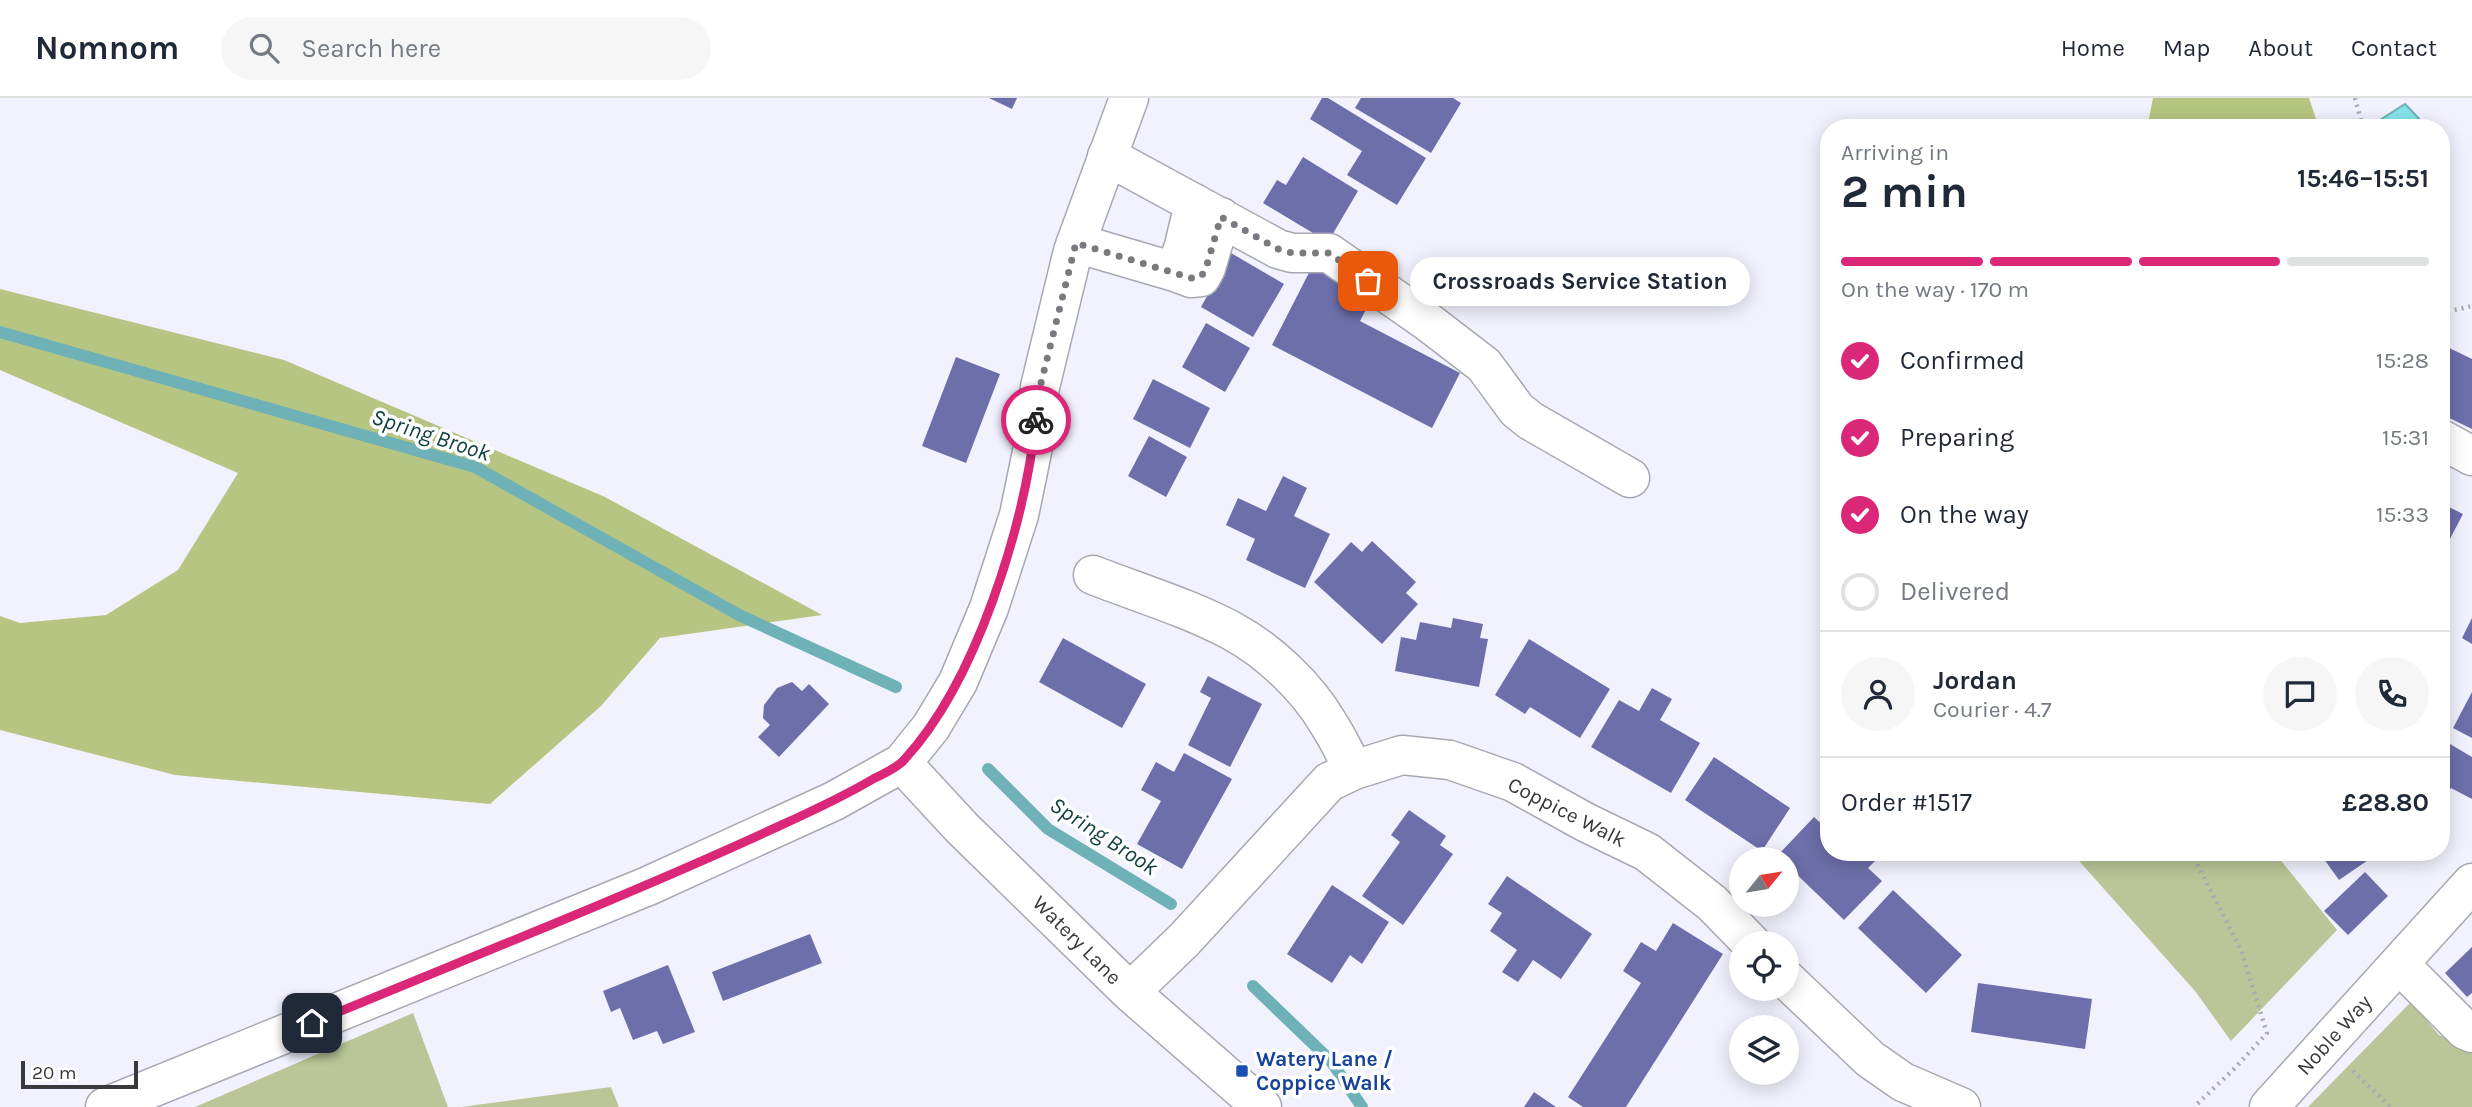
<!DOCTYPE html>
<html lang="en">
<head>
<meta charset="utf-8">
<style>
  :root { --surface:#fff; --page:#f6f6f7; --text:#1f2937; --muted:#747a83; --line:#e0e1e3; --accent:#db2777 }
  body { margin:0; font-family:Karla,sans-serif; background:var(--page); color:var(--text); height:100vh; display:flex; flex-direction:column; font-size:26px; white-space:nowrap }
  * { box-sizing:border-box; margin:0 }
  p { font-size:23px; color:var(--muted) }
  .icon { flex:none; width:38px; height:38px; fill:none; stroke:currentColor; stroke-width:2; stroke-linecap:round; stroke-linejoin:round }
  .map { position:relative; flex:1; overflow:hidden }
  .sheet { position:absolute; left:1820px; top:21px; width:630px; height:742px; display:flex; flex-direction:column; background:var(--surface); border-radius:28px; box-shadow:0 4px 18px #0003 }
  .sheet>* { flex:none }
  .needle { width:46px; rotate:60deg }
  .buttons { position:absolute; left:1729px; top:749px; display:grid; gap:14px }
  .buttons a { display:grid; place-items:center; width:70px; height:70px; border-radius:50%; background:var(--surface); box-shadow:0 4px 18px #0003; font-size:35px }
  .scale { position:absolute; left:21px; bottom:18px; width:117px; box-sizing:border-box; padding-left:7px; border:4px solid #38383d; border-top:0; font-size:19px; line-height:24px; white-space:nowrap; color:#38383d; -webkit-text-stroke:5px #fff; paint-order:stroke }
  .pin { position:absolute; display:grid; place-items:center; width:60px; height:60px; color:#fff; margin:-30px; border-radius:14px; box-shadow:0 4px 10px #0006 }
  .courier { position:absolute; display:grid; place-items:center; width:70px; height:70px; margin:-35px; border:5px solid #db2777; border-radius:50%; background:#fff; color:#222; box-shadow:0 2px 9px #0007 }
  .bubble { position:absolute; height:49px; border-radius:24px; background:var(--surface); box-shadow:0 4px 18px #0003; font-size:23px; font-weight:700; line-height:49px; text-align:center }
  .overview em { font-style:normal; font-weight:700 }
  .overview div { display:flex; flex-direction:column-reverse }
  .overview { display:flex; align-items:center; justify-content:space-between; height:119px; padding:0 21px }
  h1 { font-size:46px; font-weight:700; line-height:52px }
  .bar { display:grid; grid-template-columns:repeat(4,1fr); gap:10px 7px; align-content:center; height:84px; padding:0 21px }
  .bar i { height:9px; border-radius:5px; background:var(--line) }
  .bar .selected { background:var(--accent) }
  .bar p { grid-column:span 4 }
  .line { display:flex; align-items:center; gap:18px; padding:0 21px; border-top:2px solid var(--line) }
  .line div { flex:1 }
  .round { display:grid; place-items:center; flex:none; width:74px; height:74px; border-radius:37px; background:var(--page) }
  ol { padding:0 21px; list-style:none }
  li { display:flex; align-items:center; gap:21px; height:77px }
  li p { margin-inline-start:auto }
  li .icon { padding:7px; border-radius:50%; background:var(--accent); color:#fff; stroke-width:4 }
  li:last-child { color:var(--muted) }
  li i { width:38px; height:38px; border:4px solid var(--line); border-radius:50% }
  header { display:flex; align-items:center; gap:42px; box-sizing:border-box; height:98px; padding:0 35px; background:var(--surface); border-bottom:2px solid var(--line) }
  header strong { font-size:33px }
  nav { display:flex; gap:38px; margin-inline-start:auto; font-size:24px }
  .search { width:490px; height:63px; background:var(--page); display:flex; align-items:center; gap:18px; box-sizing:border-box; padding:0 24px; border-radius:38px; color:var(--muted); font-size:26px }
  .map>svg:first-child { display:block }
  .green { fill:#bac697 }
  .forest { fill:#b6c682 }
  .water { fill:#85e5eb; stroke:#6eb1b7; stroke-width:2 }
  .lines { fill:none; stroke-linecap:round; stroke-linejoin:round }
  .stream { stroke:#6eb1b7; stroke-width:12 }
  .building { fill:#6d6fab }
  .minor-casing { stroke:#a7a8b2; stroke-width:41 }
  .major-casing { stroke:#a7a8b2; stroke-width:41 }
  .path { stroke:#a8a9b1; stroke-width:4.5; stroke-dasharray:2 5; stroke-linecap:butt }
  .minor { stroke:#fff; stroke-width:38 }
  .major { stroke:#fff; stroke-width:38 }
  .done { stroke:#797980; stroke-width:7; stroke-dasharray:0 12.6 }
  .route { stroke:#db2777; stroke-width:9 }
  .transit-dot { fill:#1a4fb4; stroke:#fff; stroke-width:2.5 }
  .labels { text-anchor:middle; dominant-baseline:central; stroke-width:7; stroke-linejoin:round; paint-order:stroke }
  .street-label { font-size:21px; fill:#38383d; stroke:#fff }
  .transit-label { font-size:21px; font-weight:bold; fill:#164399; stroke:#fff; text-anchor:start }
  .water-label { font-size:23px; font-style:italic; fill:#113f42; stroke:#fff }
</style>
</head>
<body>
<header>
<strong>Nomnom</strong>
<div class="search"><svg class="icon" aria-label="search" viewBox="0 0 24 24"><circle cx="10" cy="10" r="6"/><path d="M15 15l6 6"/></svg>Search here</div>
<nav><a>Home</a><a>Map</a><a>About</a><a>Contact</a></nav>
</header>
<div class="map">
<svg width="2472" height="1009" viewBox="0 0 2472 1009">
  <rect width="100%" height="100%" fill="#f1f2fd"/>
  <path class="green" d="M2071,754H2274L2337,832L2231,943L2195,893Z
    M2411,904L2439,937L2472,951V1009H2308Z
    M413,915L448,1009H195Z
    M611,989L619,1009H461Z"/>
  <path class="forest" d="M2153,0H2309L2319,30H2147Z
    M0,191L284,262L605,399L822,517L660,540L601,608L490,706L175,677L0,632V518L20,525L106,517L178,472L238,375L0,272Z"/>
  <path class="water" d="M2405,6L2428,30H2381L2380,22Z"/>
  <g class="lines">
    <path class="stream" d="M0,234L475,369L739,517L896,589
      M988,671L1048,731L1171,806
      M1253,888L1331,963L1362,1009"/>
  </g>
  <path class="building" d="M989,0H1017L1012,11Z
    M1322,0H1328L1426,60L1397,107L1347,77L1362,53L1310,21Z
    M1361,0H1453L1461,5L1431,55L1355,10Z
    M1303,59L1358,93L1328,144L1263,105L1277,82L1286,87Z
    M1231,155L1284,186L1253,239L1201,209Z
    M1316,161L1376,192L1360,223L1460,275L1432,330L1272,247Z
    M1206,225L1250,250L1225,294L1182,269Z
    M2441,246L2472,261V331L2441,316Z
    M956,259L1000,276L966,365L922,348Z
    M1153,281L1210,310L1190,350L1133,321Z
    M1149,338L1187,359L1166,399L1128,378Z
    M1283,378L1307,390L1294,418L1330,436L1305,490L1246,462L1255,441L1226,427L1238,400L1266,413Z
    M2441,405L2463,416L2441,458Z
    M1372,443L1416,484L1406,495L1418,506L1382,546L1314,484L1351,444L1362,454Z
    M1453,520L1483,526L1480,540L1488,541L1479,589L1395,573L1401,539L1416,542L1420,524L1451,530Z
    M2472,520V546L2462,540Z
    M1063,540L1146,586L1122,630L1039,584Z
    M1529,541L1610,591L1580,640L1530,609L1525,616L1495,597Z
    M1208,578L1262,606L1230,669L1188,647L1211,600L1200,594Z
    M792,584L802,593L809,586L829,606L779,659L758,639L770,627L763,620L764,607L777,590Z
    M1652,590L1672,601L1660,622L1700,645L1671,695L1591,649L1619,602L1639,613Z
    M2472,594V640L2453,630Z
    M2450,646L2472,659V701L2451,690L2441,707V662Z
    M1184,655L1232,681L1182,771L1137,746L1161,703L1141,692L1156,664L1174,674Z
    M1714,659L1790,710L1762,753L1685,702Z
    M1409,712L1446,738L1440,747L1453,756L1403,827L1362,798L1400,744L1391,737Z
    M1814,719L1829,733V754H1874L1879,759L1868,770L1882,783L1844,822L1787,767V761H1780L1777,758Z
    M2319,754H2380L2339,782Z
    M2365,774L2388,798L2348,837L2324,813Z
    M1507,778L1592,836L1561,881L1533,862L1518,884L1502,874L1517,852L1490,833L1502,815L1488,806Z
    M1332,787L1389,824L1362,866L1350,857L1332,885L1287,856Z
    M1893,792L1962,857L1926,895L1858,830Z
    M1673,825L1723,856L1626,1009H1583L1568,999L1641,885L1623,873L1641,844L1656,853Z
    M810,836L822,865L723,903L712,874Z
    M2472,849V895L2467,899L2445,875Z
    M668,867L695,934L663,946L657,933L633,942L620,910L611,914L603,893Z
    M1978,885L2092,901L2085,951L1971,934Z
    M1534,994L1556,1009H1524Z"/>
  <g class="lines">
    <g class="minor-casing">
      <path id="minor" d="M1107,58L1278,151L1292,155H1329L1428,224L1484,267L1517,312L1531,323L1630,380
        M1076,145L1175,174L1184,148L1194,105
        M1175,174L1191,180L1201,179L1206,170L1221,119
        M2441,341L2472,358
        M1093,477C1139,495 1189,510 1232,533C1269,553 1307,589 1328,625C1338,640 1345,656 1354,672
        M902,665L962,730L1130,894L1262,1009
        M2399,866L2465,932L2472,935
        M1787,882L1870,961L1903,984L1961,1009
        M1130,894L1184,842L1329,684L1354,672L1402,657L1450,662L1513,684L1585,724L1647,754L1712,805L1751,845
        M2269,1009L2472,785"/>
    </g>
    <g class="major-casing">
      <path id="major" d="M105,1009L648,788L834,703L902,665L931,629L958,584L989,510L1019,417L1033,349L1040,289L1073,153L1129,0"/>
    </g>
    <path class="path" d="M2355,0L2363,30
      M2441,215L2472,208
      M2191,754L2241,852L2267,935L2236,969L2194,1009
      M2353,973L2390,1009"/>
    <use href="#minor" class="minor"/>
    <use href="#major" class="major"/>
  </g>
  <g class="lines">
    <path class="done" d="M1036,322L1040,289L1076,145L1191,180L1201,179L1206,170L1221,119L1278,151L1292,155H1329L1368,183"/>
    <path class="route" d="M312,925C463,862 615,803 764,735C801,718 838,702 873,681C883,676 897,670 904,662C977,583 1024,428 1036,322"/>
  </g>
  <rect class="transit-dot" x="1235" y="966" width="14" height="14" rx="3.5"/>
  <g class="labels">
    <g class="street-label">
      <text transform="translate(1567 714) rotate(27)">Coppice Walk</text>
      <text transform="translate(1077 842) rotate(45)">Watery Lane</text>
      <text transform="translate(2334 937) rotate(-48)">Noble Way</text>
    </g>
    <g class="transit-label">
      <text x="1256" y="961">Watery Lane /<tspan x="1256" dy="24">Coppice Walk</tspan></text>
    </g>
    <g class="water-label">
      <text transform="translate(431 337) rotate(18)">Spring Brook</text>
      <text transform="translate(1104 738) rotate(33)">Spring Brook</text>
    </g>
  </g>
</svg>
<div class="buttons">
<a><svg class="needle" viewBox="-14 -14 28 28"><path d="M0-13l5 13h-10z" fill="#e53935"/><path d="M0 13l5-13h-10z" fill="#747a83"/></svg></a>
<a><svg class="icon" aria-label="locate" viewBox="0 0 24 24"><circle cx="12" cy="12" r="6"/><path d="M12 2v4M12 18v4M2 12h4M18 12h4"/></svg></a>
<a><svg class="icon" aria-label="layers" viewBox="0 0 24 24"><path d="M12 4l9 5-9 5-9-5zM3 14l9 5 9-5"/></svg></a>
</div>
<div class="scale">20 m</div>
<div class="pin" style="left:1368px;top:183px;background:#ea580c"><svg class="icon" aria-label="bag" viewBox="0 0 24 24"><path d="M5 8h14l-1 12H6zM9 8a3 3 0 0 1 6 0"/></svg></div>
<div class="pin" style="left:312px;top:925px;background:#1f2937"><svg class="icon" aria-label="home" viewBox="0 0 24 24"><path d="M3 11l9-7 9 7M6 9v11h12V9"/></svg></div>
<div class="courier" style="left:1036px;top:322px"><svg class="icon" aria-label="bike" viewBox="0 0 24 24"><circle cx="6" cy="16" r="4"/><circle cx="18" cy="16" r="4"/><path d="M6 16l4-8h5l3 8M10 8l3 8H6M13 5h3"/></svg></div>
<div class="bubble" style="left:1410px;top:159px;width:340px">Crossroads Service Station</div>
<section class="sheet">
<div class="overview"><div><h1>2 min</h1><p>Arriving in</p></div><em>15:46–15:51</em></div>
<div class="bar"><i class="selected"></i><i class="selected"></i><i class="selected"></i><i></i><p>On the way · 170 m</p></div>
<ol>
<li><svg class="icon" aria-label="check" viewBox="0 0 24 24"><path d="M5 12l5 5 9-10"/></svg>Confirmed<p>15:28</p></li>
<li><svg class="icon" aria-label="check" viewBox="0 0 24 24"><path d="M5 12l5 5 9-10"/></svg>Preparing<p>15:31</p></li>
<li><svg class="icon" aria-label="check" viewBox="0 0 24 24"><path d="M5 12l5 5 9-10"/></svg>On the way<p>15:33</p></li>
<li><i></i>Delivered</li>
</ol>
<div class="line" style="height:126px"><a class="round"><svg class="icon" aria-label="person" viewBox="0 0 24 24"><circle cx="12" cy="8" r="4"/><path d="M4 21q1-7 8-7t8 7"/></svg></a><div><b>Jordan</b><p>Courier · 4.7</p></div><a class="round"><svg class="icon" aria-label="chat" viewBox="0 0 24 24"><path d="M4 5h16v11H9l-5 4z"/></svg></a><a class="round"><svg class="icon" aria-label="phone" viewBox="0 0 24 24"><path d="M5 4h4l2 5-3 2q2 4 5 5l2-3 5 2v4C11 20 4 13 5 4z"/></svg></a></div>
<div class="line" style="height:91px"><div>Order #1517</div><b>£28.80</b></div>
</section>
</div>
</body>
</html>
